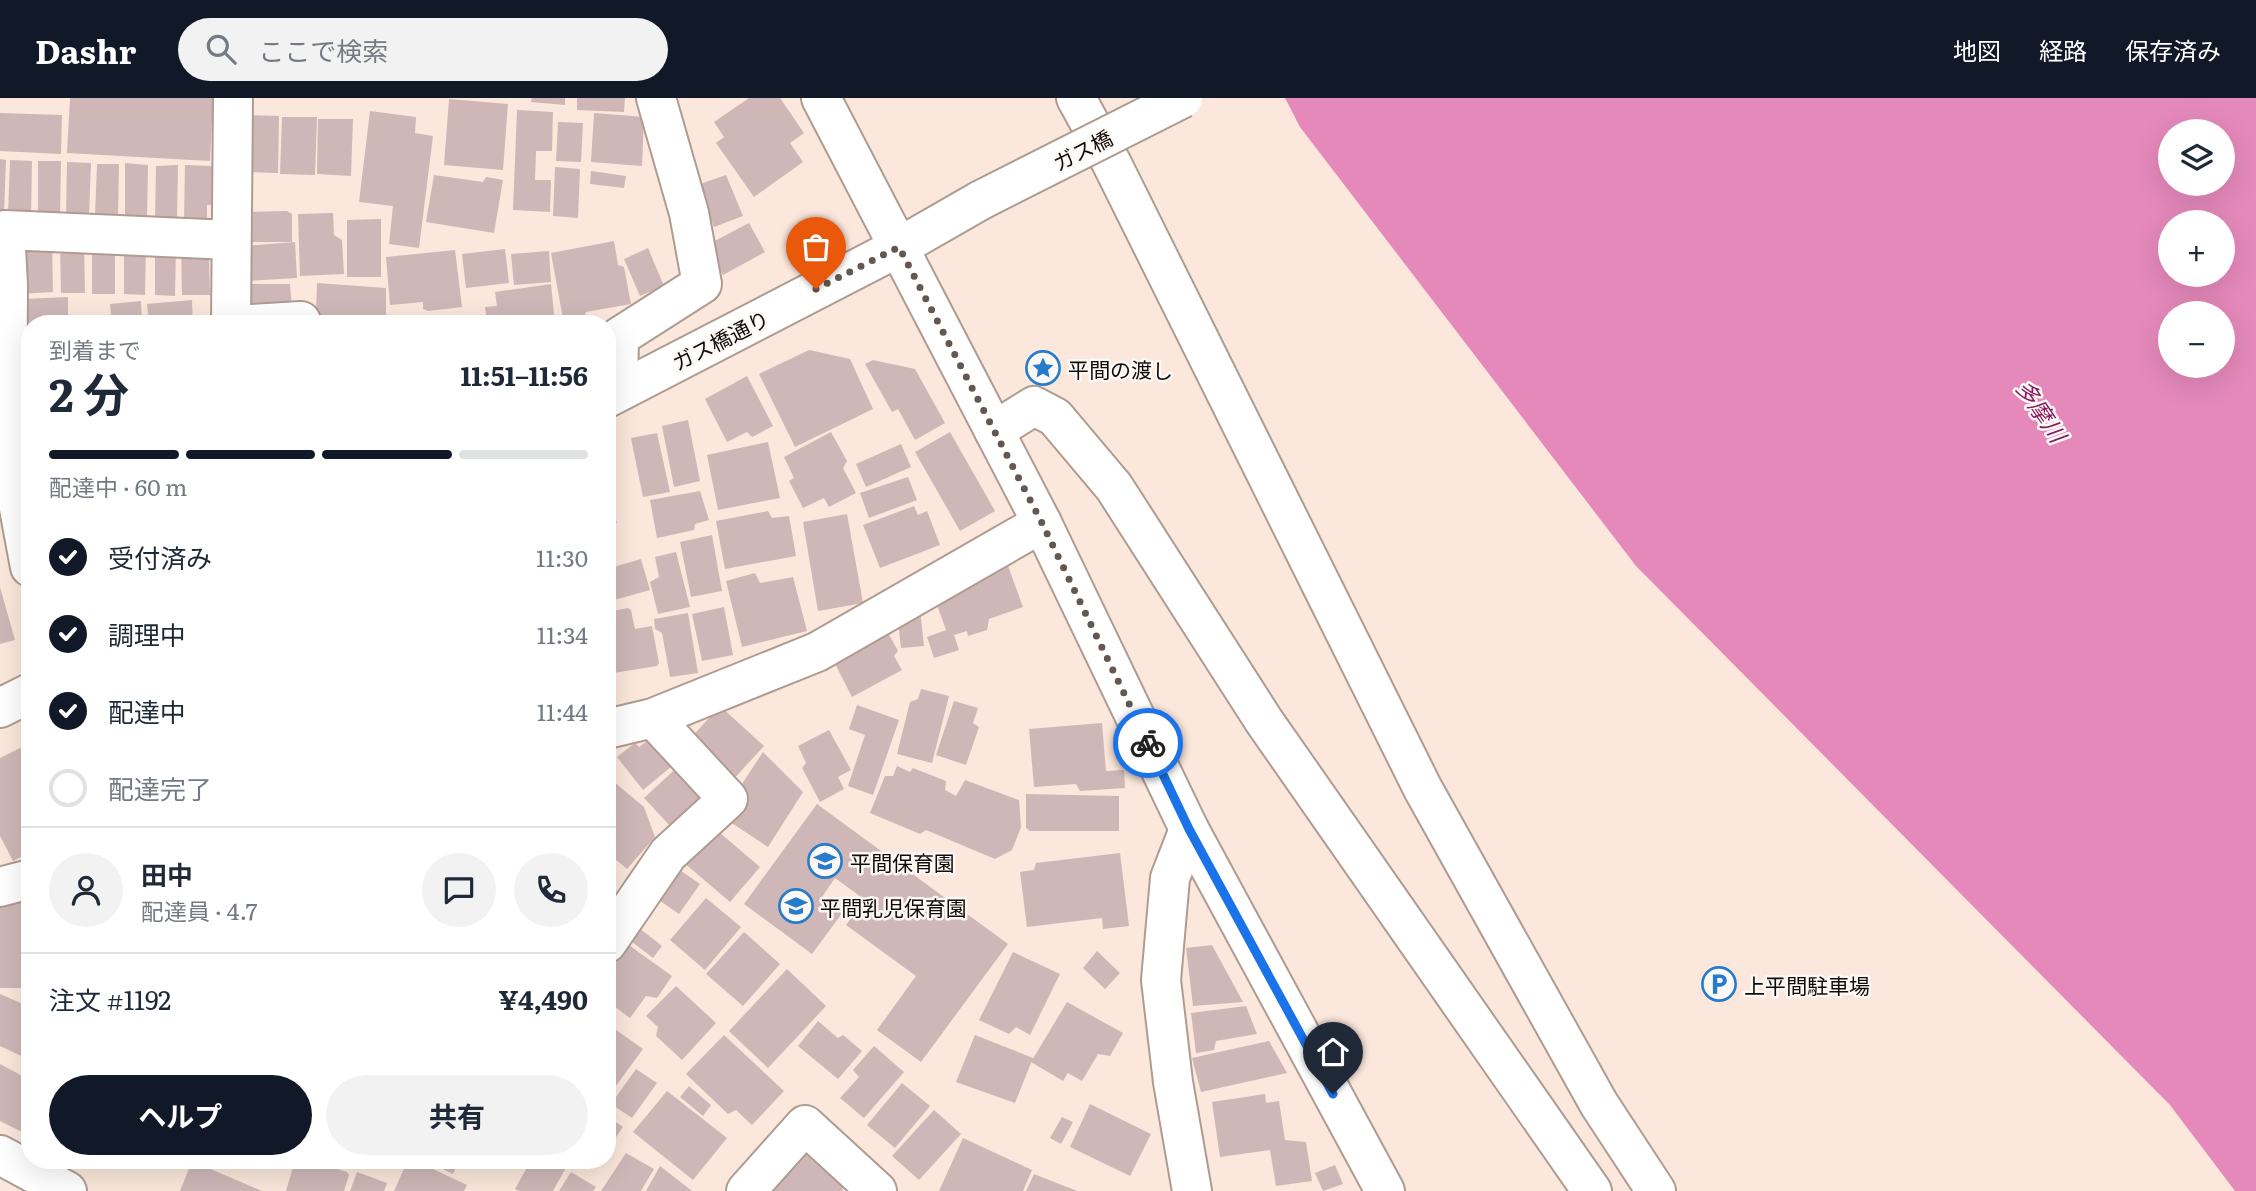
<!DOCTYPE html>
<html lang="ja">
<head>
<meta charset="utf-8">
<style>
  :root { --surface:#fff; --page:#f2f2f3; --text:#1f2937; --muted:#747a83; --line:#e0e1e3; --accent:#111827 }
  body { margin:0; font-family:Literata,"Noto Sans JP",serif; background:var(--page); color:var(--text); height:100vh; display:flex; flex-direction:column; font-size:26px; white-space:nowrap }
  * { box-sizing:border-box; margin:0 }
  p { font-size:23px; color:var(--muted) }
  .icon { flex:none; width:38px; height:38px; fill:none; stroke:currentColor; stroke-width:2; stroke-linecap:round; stroke-linejoin:round }
  .map { position:relative; flex:1; overflow:hidden }
  .side { position:absolute; left:21px; top:217px; width:595px; height:854px; display:flex; flex-direction:column; background:var(--surface); border-radius:28px; box-shadow:0 7px 28px #0002 }
  .side>* { flex:none }
  .buttons { position:absolute; left:2158px; top:21px; display:grid; gap:14px }
  .buttons a { display:grid; place-items:center; width:77px; height:77px; border-radius:50%; background:var(--surface); box-shadow:0 7px 28px #0002; font-size:35px }
  .pin { position:absolute; display:grid; place-items:center; width:60px; height:60px; color:#fff; margin:-72px -30px; border-radius:50% 50% 50% 0; rotate:-45deg; box-shadow:0 0 7px #0007 }
  .pin .icon { rotate:45deg }
  .courier { position:absolute; display:grid; place-items:center; width:70px; height:70px; margin:-35px; border:5px solid #1a73e8; border-radius:50%; background:#fff; color:#222; box-shadow:0 2px 9px #0007 }
  .summary em { font-style:normal; font-weight:700 }
  .summary div { display:flex; flex-direction:column-reverse }
  .summary { display:flex; align-items:center; justify-content:space-between; height:119px; padding:0 28px }
  h1 { font-size:46px; font-weight:700; line-height:52px }
  .bar { display:grid; grid-template-columns:repeat(4,1fr); gap:10px 7px; align-content:center; height:84px; padding:0 28px }
  .bar i { height:9px; border-radius:5px; background:var(--line) }
  .bar .on { background:var(--accent) }
  .bar p { grid-column:span 4 }
  .line { display:flex; align-items:center; gap:18px; padding:0 28px; border-top:2px solid var(--line) }
  .line div { flex:1 }
  .round { display:grid; place-items:center; flex:none; width:74px; height:74px; border-radius:37px; background:var(--page) }
  ol { padding:0 28px; list-style:none }
  li { display:flex; align-items:center; gap:21px; height:77px }
  li p { margin-inline-start:auto }
  li .icon { padding:7px; border-radius:50%; background:var(--accent); color:#fff; stroke-width:4 }
  li:last-child { color:var(--muted) }
  li i { width:38px; height:38px; border:4px solid var(--line); border-radius:50% }
  .cta { display:flex; gap:14px; margin-top:auto; padding:14px 28px }
  .cta a { flex:1; height:80px; border-radius:42px; background:var(--accent); color:#fff; font-size:28px; font-weight:700; line-height:80px; text-align:center }
  .cta a+a { background:var(--page); color:var(--text) }
  header { display:flex; align-items:center; gap:42px; box-sizing:border-box; height:98px; padding:0 35px; background:var(--accent); color:#fff }
  header strong { font-size:33px }
  nav { display:flex; gap:38px; margin-inline-start:auto; font-size:24px }
  .search { width:490px; height:63px; background:var(--page); display:flex; align-items:center; gap:18px; box-sizing:border-box; padding:0 24px; border-radius:38px; color:var(--muted); font-size:26px }
  .map>svg:first-child { display:block }
  .water { fill:#e589bb; fill-rule:evenodd }
  .building { fill:#cfb7b7 }
  .lines { fill:none; stroke-linecap:round; stroke-linejoin:round }
  .minor-casing { stroke:#ae9c91; stroke-width:42 }
  .major-casing { stroke:#ae9c91; stroke-width:42 }
  .minor { stroke:#fff; stroke-width:38 }
  .major { stroke:#fff; stroke-width:38 }
  .major-bridge-casing { stroke:#ae9c91; stroke-width:42; stroke-linecap:butt }
  .major-bridge { stroke:#fff; stroke-width:38 }
  .done { stroke:#635751; stroke-width:7; stroke-dasharray:0 12.6 }
  .route { stroke:#1a73e8; stroke-width:9 }
  .labels { text-anchor:middle; dominant-baseline:central; stroke-width:5; stroke-linejoin:round; paint-order:stroke }
  .street-label { font-size:21px; fill:#110a07; stroke:#fcf8f5 }
  .poi-label { font-size:21px; fill:#110a07; stroke:#fcf8f5; text-anchor:start }
  .water-label { font-size:23px; font-style:italic; fill:#881c60; stroke:#fcf8f5 }
</style>
</head>
<body>
<header>
<strong>Dashr</strong>
<div class="search"><svg class="icon" aria-label="search" viewBox="0 0 24 24"><circle cx="10" cy="10" r="6"/><path d="M15 15l6 6"/></svg>ここで検索</div>
<nav><a>地図</a><a>経路</a><a>保存済み</a></nav>
</header>
<div class="map">
<svg width="2256" height="1093" viewBox="0 0 2256 1093">
  <rect width="100%" height="100%" fill="#fbe7db"/>
  <path class="water" d="M1285,0H2256V1093H2235L2170,1007L1636,468L1300,29ZM2170,33H2222V86H2170ZM2170,124H2222V177H2170ZM2170,215H2222V268H2170Z"/>
  <path class="building" d="M70,0H213L210,63L67,55Z
    M532,0H565V7L531,4Z
    M577,0H625L624,14L577,12Z
    M749,0H780L804,35L790,45L803,64L754,99L716,45L724,39L714,24Z
    M449,1L508,6L503,72L444,67Z
    M517,12L553,14L552,53H536L535,82H551L550,114L513,112Z
    M370,13L416,19L415,35L433,38L419,150L389,146L393,108L359,104Z
    M0,15L62,17L61,56L0,53Z
    M594,15L644,19L642,68L591,64Z
    M250,17L279,18L278,75L248,74Z
    M282,19H317L315,77L280,76Z
    M318,21H353L351,78L317,76Z
    M558,24L583,25L581,64L556,63Z
    M0,61L6,62L4,116H0Z
    M10,62L32,63L31,116H8Z
    M38,63H61L60,117L38,116Z
    M67,64L91,65L89,118L66,117Z
    M125,65L148,67L147,120L125,118Z
    M97,66H119L118,119L95,118Z
    M178,67L177,120L155,121L156,68Z
    M185,67L213,68L212,107H207V121L184,122Z
    M555,69L580,71L578,120L553,118Z
    M591,73L626,78L624,90L590,86Z
    M434,77L483,84L486,79L503,82L494,135L426,124Z
    M726,77L743,118L714,129L697,87Z
    M287,113L292,116V144H245V114Z
    M333,115L334,137L342,142L344,176L300,178L298,116Z
    M381,121V179H347V122Z
    M749,125L765,154L723,177L707,147Z
    M614,143L618,167L624,169L631,206L586,214L583,224L564,226L551,155Z
    M52,144L53,194L20,196L23,154Z
    M295,144L297,180L246,183L244,148Z
    M115,145V196H92V146Z
    M60,146H84L85,195H61Z
    M124,147H146L145,197L124,196Z
    M176,147L175,198L155,197V148Z
    M181,148L209,159L210,197H182Z
    M648,150L664,188L640,198L624,161Z
    M505,151L509,185L466,190L462,156Z
    M455,152L462,209L428,213L423,211V204L390,207L386,159Z
    M549,153L551,184L514,187L511,156Z
    M317,185L386,190V222L321,220L316,218Z
    M239,186H290L292,211L239,213Z
    M551,186L555,226H487L485,209L497,208L495,194Z
    M68,199V221L107,219L108,226H30V282H26L23,201Z
    M192,202L193,226H149L147,206Z
    M141,203L142,226H112L110,206Z
    M809,252L850,261L873,311L795,349L759,276Z
    M873,262L915,271L945,325L915,342L898,311L892,314L865,266Z
    M747,278L773,328L752,339L747,334L727,344L705,301Z
    M688,322L700,383L674,389L662,328Z
    M831,334L847,363L843,370L856,395L829,409L824,400L803,410L789,383L794,380L784,359Z
    M950,334L995,413L960,433L915,354Z
    M657,335L670,394L643,399L631,340Z
    M768,344L780,400L718,412L707,357Z
    M901,346L911,369L866,389L856,366Z
    M908,379L917,402L869,420L860,395Z
    M607,389L617,425L607,428Z
    M700,393L709,422L695,426L694,432L657,440L650,402Z
    M914,408L918,417L927,413L940,447L880,470L863,427Z
    M768,413L772,420L789,418L796,458L725,471L716,423Z
    M847,416L863,505L818,513L803,424Z
    M607,435H610L615,466L607,467Z
    M712,437L722,493L691,499L680,444Z
    M676,454L690,509L658,516L650,484L659,479L655,459Z
    M641,461L650,492L607,504V471Z
    M1007,465L1023,509L989,521L987,532L968,538L967,533L954,537L959,552L934,560L927,539L946,532L935,501L972,489L968,479Z
    M755,475L760,485L793,479L807,533L742,549L726,483Z
    M0,489L15,542L0,546Z
    M724,509L733,557L702,563L692,516Z
    M628,510L631,512L635,531L652,528L659,565L657,568L607,576V514Z
    M920,512L924,548L901,550L897,515Z
    M688,515L698,575L670,579L662,535L655,531L654,521Z
    M885,529L898,553L894,558L902,572L852,599L831,558Z
    M921,591L949,598L932,665L897,656L910,604L918,601Z
    M954,603L978,610L973,625L979,629L966,667L936,657Z
    M857,607L899,622L873,697L848,688L865,637L849,631Z
    M720,608L764,648L731,684L689,642Z
    M1102,625L1106,673L1124,672L1125,690L1080,693L1076,686L1034,689L1029,631Z
    M829,632L851,672L838,679L844,691L820,704L802,670L806,665L798,648Z
    M650,641L672,668L643,692L617,659L635,645L639,649Z
    M30,645V754L13,763L0,738V660Z
    M763,654L803,694L768,749L721,718Z
    M683,664L712,695L674,732L644,700Z
    M897,668L910,674L913,670L946,683L945,692L956,698L965,682L1019,702L1021,729L1012,752L995,761L926,732L920,736L870,715L885,678H893Z
    M607,678L644,709L655,739L627,771L607,754Z
    M1026,696L1119,698V733H1030L1026,730Z
    M817,706L1008,846L921,964L877,932L916,878L846,827L865,802L835,780L822,799L843,814L812,856L744,806Z
    M706,723L760,769L730,804L676,758Z
    M1120,755L1129,828L1103,831L1102,820L1027,829L1020,774L1034,772L1036,765Z
    M674,768L700,786L679,816L653,798Z
    M30,799V890H0V803Z
    M706,800L741,829L705,872L670,842Z
    M629,822L662,848L653,860L619,834Z
    M744,834L780,866L743,908L706,876Z
    M619,840L672,878L657,900L646,898L630,920L607,903V855Z
    M1212,847L1243,904L1193,908L1186,850Z
    M1097,853L1120,875L1105,891L1083,870Z
    M1013,854L1060,876L1030,937L1016,929L1009,936L979,922Z
    M787,871L826,908L768,970L729,933Z
    M676,888L716,925L682,962L656,938L658,929L646,918Z
    M0,896L30,909V962L0,948Z
    M1067,904L1123,935L1110,958L1098,956L1082,983L1068,975L1063,983L1031,964Z
    M1246,908L1257,936L1216,943L1214,952L1196,955L1191,915Z
    M818,923L838,940L843,937L862,953L838,981L798,948Z
    M612,929L643,951L607,1000V935Z
    M724,937L784,993L752,1027L736,1012L728,1016L686,976Z
    M975,937L1033,960L1015,1005L956,984Z
    M1269,943L1287,975L1201,994L1192,960Z
    M874,948L904,974L864,1020L840,1000L859,979L853,972Z
    M0,966L30,982V1038L0,1023Z
    M636,971L657,985L632,1020L611,1006Z
    M902,985L930,1008L895,1050L867,1027Z
    M689,988L711,1007L703,1018L680,999Z
    M667,993L727,1040L693,1082L633,1034Z
    M1265,996L1266,1005L1279,1003L1285,1042L1306,1044L1312,1083L1276,1088L1270,1052L1220,1059L1212,1004Z
    M1090,1006L1151,1036L1130,1078L1070,1049Z
    M934,1012L961,1036L919,1082L892,1058Z
    M607,1018L623,1029L607,1052Z
    M1062,1019L1073,1024L1061,1046L1050,1040Z
    M963,1040L1032,1072L1023,1093H939Z
    M794,1049L814,1052L812,1063L836,1068L846,1079L842,1093H766L770,1069L790,1073Z
    M626,1055L654,1071L641,1093H601Z
    M197,1062H224L222,1069Z
    M295,1062H308L347,1074L349,1077L344,1093H286Z
    M370,1062H393L391,1068Z
    M408,1062H414L467,1087L464,1093H394Z
    M424,1062H460L453,1076Z
    M531,1062H562L568,1066L553,1093H519L515,1091Z
    M192,1063L262,1093H180Z
    M1335,1067L1343,1086L1323,1093L1315,1075Z
    M660,1068L692,1093H646Z
    M357,1074L387,1085L384,1093H350Z
    M571,1074L596,1089L593,1093H559Z
    M1034,1076L1077,1093H1026Z"/>
  <g class="lines">
    <g class="minor-casing">
      <path id="minor" d="M1076,0L1111,64L1423,691L1599,1006L1656,1093
        M231,226L233,0
        M252,226L301,223V226
        M618,294L619,239L702,186L689,115L656,0
        M994,333L1034,308L1055,319L1114,389L1264,623L1592,1093
        M30,469L7,346L8,187L5,132L231,142
        M607,631L653,620L817,554L1042,425
        M1189,731L1170,780L1161,882L1173,984L1192,1093
        M0,789L30,781
        M607,845L668,756L728,701L653,620
        M0,1057L67,1093
        M746,1093L805,1027L877,1093"/>
    </g>
    <g class="major-casing">
      <path id="major" d="M821,0L1042,425L1189,731L1385,1093
        M607,300L899,149L981,102
        M0,610L30,595"/>
    </g>
    <use href="#minor" class="minor"/>
    <use href="#major" class="major"/>
    <g class="major-bridge-casing">
      <path id="major-bridge" d="M981,102L1183,0"/>
    </g>
    <use href="#major-bridge" class="major-bridge"/>
  </g>
  <g class="lines">
    <path class="done" d="M816,191L899,149L1042,425L1148,645"/>
    <path class="route" d="M1148,645L1189,731L1333,996"/>
  </g>
  <defs>
    <g id="sight-ring" transform="scale(1.75)"><circle r="9.5" fill="#fcf8f5" stroke="#267cca" stroke-width="1.5"/><path d="M0-6L1.8-2.2L6-1.7L2.9 1.2L3.7 5.4L0 3.3L-3.7 5.4L-2.9 1.2L-6-1.7L-1.8-2.2Z" fill="#267cca"/></g>
    <g id="school-ring" transform="scale(1.75)"><circle r="9.5" fill="#fcf8f5" stroke="#267cca" stroke-width="1.5"/><path d="M0-5L7-2L0 1L-7-2ZM-4 1L0 2.5L4 1V4Q0 6-4 4Z" fill="#267cca"/></g>
    <g id="parking-ring" transform="scale(1.75)"><circle r="9.5" fill="#fcf8f5" stroke="#267cca" stroke-width="1.5"/><path d="M-3.5-5.5H1a3.5 3.5 0 0 1 0 7H-1V5.5H-3.5ZM-1-3.4V-.6H.8a1.4 1.4 0 0 0 0-2.8Z" fill="#267cca"/></g>
  </defs>
  <g fill-rule="evenodd">
    <use href="#sight-ring" x="1043" y="270"/>
    <use href="#school-ring" x="825" y="763"/>
    <use href="#school-ring" x="796" y="808"/>
    <use href="#parking-ring" x="1719" y="886"/>
  </g>
  <g class="labels">
    <g class="street-label">
      <text transform="translate(1082 51) rotate(-27)">ガス橋</text>
      <text transform="translate(720 241) rotate(-27)">ガス橋通り</text>
    </g>
    <g class="poi-label">
      <text x="1068" y="270">平間の渡し</text>
      <text x="850" y="763">平間保育園</text>
      <text x="820" y="808">平間乳児保育園</text>
      <text x="1744" y="886">上平間駐車場</text>
    </g>
    <g class="water-label">
      <text transform="translate(2042 312) rotate(56)">多摩川</text>
    </g>
  </g>
</svg>
<div class="buttons">
<a><svg class="icon" aria-label="layers" viewBox="0 0 24 24"><path d="M12 4l9 5-9 5-9-5zM3 14l9 5 9-5"/></svg></a>
<a>+</a>
<a>−</a>
</div>
<div class="pin" style="left:816px;top:191px;background:#ea580c"><svg class="icon" aria-label="bag" viewBox="0 0 24 24"><path d="M5 8h14l-1 12H6zM9 8a3 3 0 0 1 6 0"/></svg></div>
<div class="pin" style="left:1333px;top:996px;background:#1f2937"><svg class="icon" aria-label="home" viewBox="0 0 24 24"><path d="M3 11l9-7 9 7M6 9v11h12V9"/></svg></div>
<div class="courier" style="left:1148px;top:645px"><svg class="icon" aria-label="bike" viewBox="0 0 24 24"><circle cx="6" cy="16" r="4"/><circle cx="18" cy="16" r="4"/><path d="M6 16l4-8h5l3 8M10 8l3 8H6M13 5h3"/></svg></div>
<section class="side">
<div class="summary"><div><h1>2 分</h1><p>到着まで</p></div><em>11:51–11:56</em></div>
<div class="bar"><i class="on"></i><i class="on"></i><i class="on"></i><i></i><p>配達中 · 60 m</p></div>
<ol>
<li><svg class="icon" aria-label="check" viewBox="0 0 24 24"><path d="M5 12l5 5 9-10"/></svg>受付済み<p>11:30</p></li>
<li><svg class="icon" aria-label="check" viewBox="0 0 24 24"><path d="M5 12l5 5 9-10"/></svg>調理中<p>11:34</p></li>
<li><svg class="icon" aria-label="check" viewBox="0 0 24 24"><path d="M5 12l5 5 9-10"/></svg>配達中<p>11:44</p></li>
<li><i></i>配達完了</li>
</ol>
<div class="line" style="height:126px"><a class="round"><svg class="icon" aria-label="person" viewBox="0 0 24 24"><circle cx="12" cy="8" r="4"/><path d="M4 21q1-7 8-7t8 7"/></svg></a><div><b>田中</b><p>配達員 · 4.7</p></div><a class="round"><svg class="icon" aria-label="chat" viewBox="0 0 24 24"><path d="M4 5h16v11H9l-5 4z"/></svg></a><a class="round"><svg class="icon" aria-label="phone" viewBox="0 0 24 24"><path d="M5 4h4l2 5-3 2q2 4 5 5l2-3 5 2v4C11 20 4 13 5 4z"/></svg></a></div>
<div class="line" style="height:91px"><div>注文 #1192</div><b>¥4,490</b></div>
<div class="cta"><a>ヘルプ</a><a>共有</a></div>
</section>
</div>
</body>
</html>
